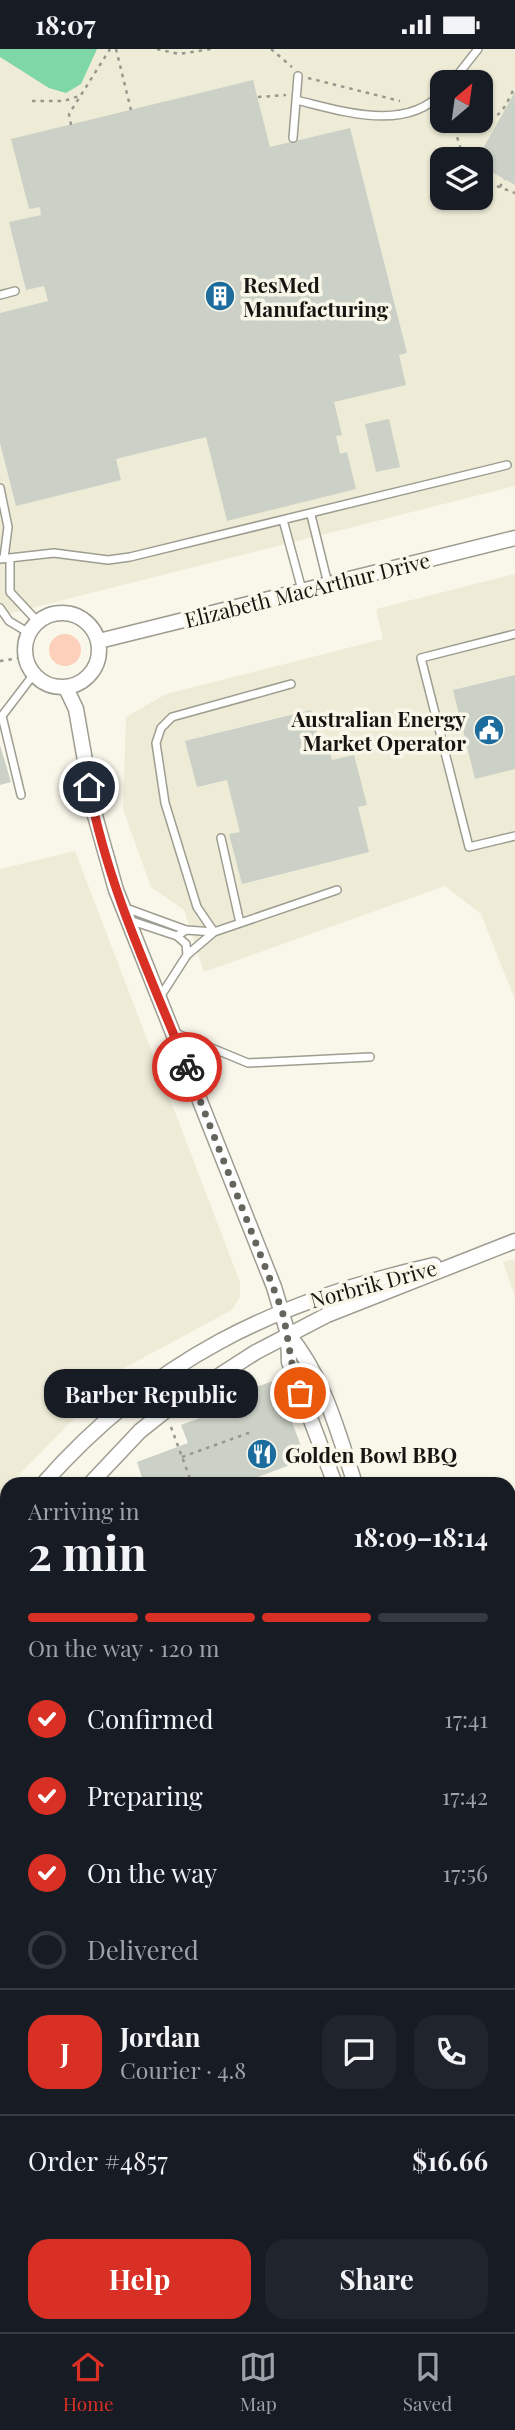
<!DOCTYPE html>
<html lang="en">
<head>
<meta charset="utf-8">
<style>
  :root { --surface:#171b24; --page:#20242c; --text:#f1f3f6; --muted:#9ea1a6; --line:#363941; --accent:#d93025 }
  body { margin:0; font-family:"Playfair Display",serif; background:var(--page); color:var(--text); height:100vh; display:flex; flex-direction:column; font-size:26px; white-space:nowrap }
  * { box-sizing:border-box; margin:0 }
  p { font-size:23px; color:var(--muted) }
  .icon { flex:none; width:38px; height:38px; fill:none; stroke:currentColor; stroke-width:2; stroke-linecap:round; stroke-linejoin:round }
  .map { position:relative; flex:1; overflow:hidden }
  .panel { position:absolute; left:0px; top:1428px; width:516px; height:856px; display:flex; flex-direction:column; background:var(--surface); border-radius:21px 21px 0 0; box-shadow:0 2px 5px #0004 }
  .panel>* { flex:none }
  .needle { width:46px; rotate:29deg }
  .controls { position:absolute; left:430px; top:21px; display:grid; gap:14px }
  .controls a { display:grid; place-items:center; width:63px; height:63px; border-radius:14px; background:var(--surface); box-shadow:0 2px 5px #0004; font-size:35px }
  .pin { position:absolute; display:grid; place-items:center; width:60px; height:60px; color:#fff; margin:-30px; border:4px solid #fff; border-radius:50%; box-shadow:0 2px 7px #0007 }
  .courier { position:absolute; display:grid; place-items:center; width:70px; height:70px; margin:-35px; border:5px solid #d93025; border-radius:50%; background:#fff; color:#222; box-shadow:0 2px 9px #0007 }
  .bubble { position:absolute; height:49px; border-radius:21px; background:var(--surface); box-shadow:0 2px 5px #0004; font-size:23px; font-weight:700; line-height:49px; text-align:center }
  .headline em { font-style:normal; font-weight:700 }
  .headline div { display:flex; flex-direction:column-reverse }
  .headline { display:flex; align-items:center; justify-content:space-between; height:119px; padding:0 28px }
  h1 { font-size:46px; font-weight:700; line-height:52px }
  .bar { display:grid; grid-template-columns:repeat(4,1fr); gap:10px 7px; align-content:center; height:84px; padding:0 28px }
  .bar i { height:9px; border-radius:5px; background:var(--line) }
  .bar .on { background:var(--accent) }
  .bar p { grid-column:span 4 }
  .line { display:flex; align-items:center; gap:18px; padding:0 28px; border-top:2px solid var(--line) }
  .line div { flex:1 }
  .round { display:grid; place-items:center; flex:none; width:74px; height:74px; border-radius:21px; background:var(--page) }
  ol { padding:0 28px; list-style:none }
  li { display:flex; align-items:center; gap:21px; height:77px }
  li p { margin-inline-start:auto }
  li .icon { padding:7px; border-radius:50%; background:var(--accent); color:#fff; stroke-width:4 }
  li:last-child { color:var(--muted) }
  li i { width:38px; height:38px; border:4px solid var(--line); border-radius:50% }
  .action { display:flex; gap:14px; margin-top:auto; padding:14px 28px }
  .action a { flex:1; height:80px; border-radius:21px; background:var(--accent); color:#fff; font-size:28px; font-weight:700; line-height:80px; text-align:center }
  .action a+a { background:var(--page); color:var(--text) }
  .status { display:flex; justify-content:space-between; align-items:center; height:49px; padding:0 35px; background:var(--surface); direction:ltr }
  .status svg { height:19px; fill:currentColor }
  .dock { display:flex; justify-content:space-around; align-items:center; height:98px; border-top:2px solid var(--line); background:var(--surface); font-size:19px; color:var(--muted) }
  .dock a { display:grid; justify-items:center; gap:4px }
  .dock .on { color:var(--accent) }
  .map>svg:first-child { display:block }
  .built { fill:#eeecd7; fill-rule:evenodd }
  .green { fill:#fcd0ba }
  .water { fill:#7fd6a6 }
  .building { fill:#cbd1c6 }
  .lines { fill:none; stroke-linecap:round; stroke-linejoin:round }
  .service-casing { stroke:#9e9d91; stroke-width:10 }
  .minor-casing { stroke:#9e9d91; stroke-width:17 }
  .path { stroke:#98968d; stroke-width:2.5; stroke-dasharray:3.5 5; stroke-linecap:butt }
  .service { stroke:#fff; stroke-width:7 }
  .minor { stroke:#fff; stroke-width:14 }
  .done { stroke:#65645d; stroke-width:7; stroke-dasharray:0 12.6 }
  .route { stroke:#d93025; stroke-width:9 }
  .labels { text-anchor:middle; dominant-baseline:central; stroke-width:7; stroke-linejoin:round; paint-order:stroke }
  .poi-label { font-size:21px; font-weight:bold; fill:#161511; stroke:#f9f7ea; text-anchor:start }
  .street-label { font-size:21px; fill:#161511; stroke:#f9f7ea }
</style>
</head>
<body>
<div class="status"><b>18:07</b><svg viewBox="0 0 49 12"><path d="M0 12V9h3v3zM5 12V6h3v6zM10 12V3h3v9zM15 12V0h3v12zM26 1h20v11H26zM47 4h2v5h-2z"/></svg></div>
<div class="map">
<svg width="515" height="2283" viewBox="0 0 515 2283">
  <rect width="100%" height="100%" fill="#f9f7ea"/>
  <path class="built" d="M0,0H515V437L0,567ZM443,33H481V72H443ZM443,110H481V149H443Z
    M515,525V951L481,865L445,837L204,923L184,861L151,838L123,760L126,668L166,645L383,590L376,560Z
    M75,802L240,1233V1248L232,1261L124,1319L0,1445V820Z
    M515,1210V1248L503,1213Z
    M0,1668L7,1686V2105L0,2104Z"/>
  <path class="green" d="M49 601a16 16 0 1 1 32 0a16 16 0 1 1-32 0Z"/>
  <path class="water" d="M0,0H97L81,35L66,44L49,39L0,8Z
    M0,1790L7,1795V1890L0,1884Z"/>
  <path class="building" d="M253,31L270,98L350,79L407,304L399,306L406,336L334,353L342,386L336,387L340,405L347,403L356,440L227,472L206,388L116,410L121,431L16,457L0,394V264L48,252L44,237L26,241L9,173L41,166L40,158L29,160L11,90Z
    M515,43V136L481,117V110H477Z
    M389,370L400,418L376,423L365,375Z
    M515,626V720L475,730L453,641Z
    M311,661L322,704L330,702L332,711L354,706L367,756L358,758L369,803L242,835L229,785L240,783L227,731L197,738L185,692Z
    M0,696L11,733L0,736Z
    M276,1331L306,1410L239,1435H144L137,1413L188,1394L181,1376L208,1366L204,1356Z
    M0,1896L7,1902V1911L0,1920Z"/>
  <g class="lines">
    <g class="service-casing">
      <path id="service" d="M452,33L478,0
        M296,51C343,62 405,84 443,43
        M293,89L298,27
        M0,246L15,242
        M0,439L8,478L4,509
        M311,466L328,535
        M283,471L302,541
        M10,509V543L38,573
        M0,510L54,504L108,511L130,508L507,416
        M0,559L9,572L29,584
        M515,585L421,609L469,798L515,787
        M21,746L2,667L34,625
        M221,789L240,874
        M123,858L186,881L214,883
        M129,871L177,887L186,881
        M214,883L197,858L165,754L156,694L161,679L172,668L291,635
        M177,887L186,895L187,906
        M160,948L187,906L214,883L337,841
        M173,983L248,1014L370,1008"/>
    </g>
    <g class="minor-casing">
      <path id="minor" d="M25 601a37 37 0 1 1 74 0a37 37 0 1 1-74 0Z
        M99,592L515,489
        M66,639L76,660L94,763L116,841L274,1238L288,1285L289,1313L335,1435
        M288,1285C324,1328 338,1383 355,1435
        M43,1435C152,1311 275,1252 434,1216
        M90,1435L140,1382L169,1359L256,1303L327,1266L515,1192
        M0,1482L7,1474
        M0,1543L7,1561
        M0,1599L7,1618
        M0,1628L7,1638
        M509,1878L515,1881
        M509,1942L515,1938
        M0,2244L7,2245
        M237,2277L267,2283"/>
    </g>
    <path class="path" d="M116,0L131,61
      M157,0L179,5L211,0
      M271,0L292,18
      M308,29L400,52
      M258,48L286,46
      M32,52H64L79,47
      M442,69H443
      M481,69C501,74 507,52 515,38
      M452,72L464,110
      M71,76L69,65L110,0
      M481,131L515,144
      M500,138L504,130
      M0,612L26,608
      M171,1378L192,1435
      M182,1408L254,1382
      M0,1713L7,1734
      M0,1891L7,1897"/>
    <use href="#service" class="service"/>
    <use href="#minor" class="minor"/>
  </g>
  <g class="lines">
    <path class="done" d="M187,1018L282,1261C289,1290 290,1316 300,1344"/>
    <path class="route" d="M89,738C107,836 150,926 187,1018"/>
  </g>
  <defs>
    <g id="building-disc" transform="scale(1.575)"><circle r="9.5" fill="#1c6c9e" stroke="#f9f7ea"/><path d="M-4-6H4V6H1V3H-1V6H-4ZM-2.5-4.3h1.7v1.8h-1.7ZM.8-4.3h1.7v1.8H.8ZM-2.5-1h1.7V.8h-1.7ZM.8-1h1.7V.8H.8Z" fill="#fff"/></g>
    <g id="civic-disc" transform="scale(1.575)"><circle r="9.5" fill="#1c6c9e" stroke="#f9f7ea"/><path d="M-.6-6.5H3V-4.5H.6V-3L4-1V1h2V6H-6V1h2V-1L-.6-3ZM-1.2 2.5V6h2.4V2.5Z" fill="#fff"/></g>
    <g id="restaurant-disc" transform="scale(1.575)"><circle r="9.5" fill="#1c6c9e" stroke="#f9f7ea"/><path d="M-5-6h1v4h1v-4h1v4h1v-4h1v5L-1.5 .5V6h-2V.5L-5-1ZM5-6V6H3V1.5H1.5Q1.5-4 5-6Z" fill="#fff"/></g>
  </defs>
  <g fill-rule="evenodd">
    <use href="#building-disc" x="220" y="247"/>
    <use href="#civic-disc" x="489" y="681"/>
    <use href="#restaurant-disc" x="262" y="1405"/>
  </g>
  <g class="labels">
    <g class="poi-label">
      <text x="243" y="235">ResMed<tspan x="243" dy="24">Manufacturing</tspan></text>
      <text x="466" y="669" text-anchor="end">Australian Energy<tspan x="466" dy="24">Market Operator</tspan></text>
      <text x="285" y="1405">Golden Bowl BBQ</text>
    </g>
    <g class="street-label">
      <text transform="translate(307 540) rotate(-14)">Elizabeth MacArthur Drive</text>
      <text transform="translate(373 1234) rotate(-15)">Norbrik Drive</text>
    </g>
  </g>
</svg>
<div class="controls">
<a><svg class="needle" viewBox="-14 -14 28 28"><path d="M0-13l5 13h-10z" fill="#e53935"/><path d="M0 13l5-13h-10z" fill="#9ea1a6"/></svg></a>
<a><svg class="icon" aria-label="layers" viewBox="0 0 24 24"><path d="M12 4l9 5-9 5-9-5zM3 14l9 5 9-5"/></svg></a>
</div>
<div class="pin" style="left:300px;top:1344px;background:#ea580c"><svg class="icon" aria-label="bag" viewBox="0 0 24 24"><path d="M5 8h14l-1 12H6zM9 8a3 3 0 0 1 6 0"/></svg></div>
<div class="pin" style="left:89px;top:738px;background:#1f2937"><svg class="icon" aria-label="home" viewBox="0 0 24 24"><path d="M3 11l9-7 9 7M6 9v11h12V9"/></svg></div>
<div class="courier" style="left:187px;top:1018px"><svg class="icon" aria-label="bike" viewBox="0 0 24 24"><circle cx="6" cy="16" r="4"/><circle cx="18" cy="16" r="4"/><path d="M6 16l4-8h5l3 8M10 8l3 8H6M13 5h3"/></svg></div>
<div class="bubble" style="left:44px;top:1320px;width:214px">Barber Republic</div>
<section class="panel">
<div class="headline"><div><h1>2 min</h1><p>Arriving in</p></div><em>18:09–18:14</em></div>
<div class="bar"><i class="on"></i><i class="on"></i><i class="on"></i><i></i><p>On the way · 120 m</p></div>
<ol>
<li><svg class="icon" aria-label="check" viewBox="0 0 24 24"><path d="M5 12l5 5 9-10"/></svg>Confirmed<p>17:41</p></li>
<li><svg class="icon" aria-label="check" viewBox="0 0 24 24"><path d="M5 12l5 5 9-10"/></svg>Preparing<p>17:42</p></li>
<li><svg class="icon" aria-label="check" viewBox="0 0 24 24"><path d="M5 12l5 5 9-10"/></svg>On the way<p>17:56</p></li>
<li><i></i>Delivered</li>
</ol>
<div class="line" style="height:126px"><b class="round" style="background:var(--accent);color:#fff">J</b><div><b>Jordan</b><p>Courier · 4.8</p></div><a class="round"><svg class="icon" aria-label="chat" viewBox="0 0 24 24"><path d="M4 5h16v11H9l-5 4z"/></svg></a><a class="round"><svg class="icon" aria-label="phone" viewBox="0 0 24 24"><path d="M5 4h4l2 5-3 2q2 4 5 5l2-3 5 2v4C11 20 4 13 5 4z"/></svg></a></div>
<div class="line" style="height:91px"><div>Order #4857</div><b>$16.66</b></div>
<div class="action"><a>Help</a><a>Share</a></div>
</section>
</div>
<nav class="dock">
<a class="on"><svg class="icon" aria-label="home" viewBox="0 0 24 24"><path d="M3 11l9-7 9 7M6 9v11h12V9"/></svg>Home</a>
<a><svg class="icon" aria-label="map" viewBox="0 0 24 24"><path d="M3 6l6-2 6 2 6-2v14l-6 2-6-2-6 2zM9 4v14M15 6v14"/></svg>Map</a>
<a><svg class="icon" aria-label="saved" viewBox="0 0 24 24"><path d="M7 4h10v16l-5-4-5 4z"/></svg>Saved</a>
</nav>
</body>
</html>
